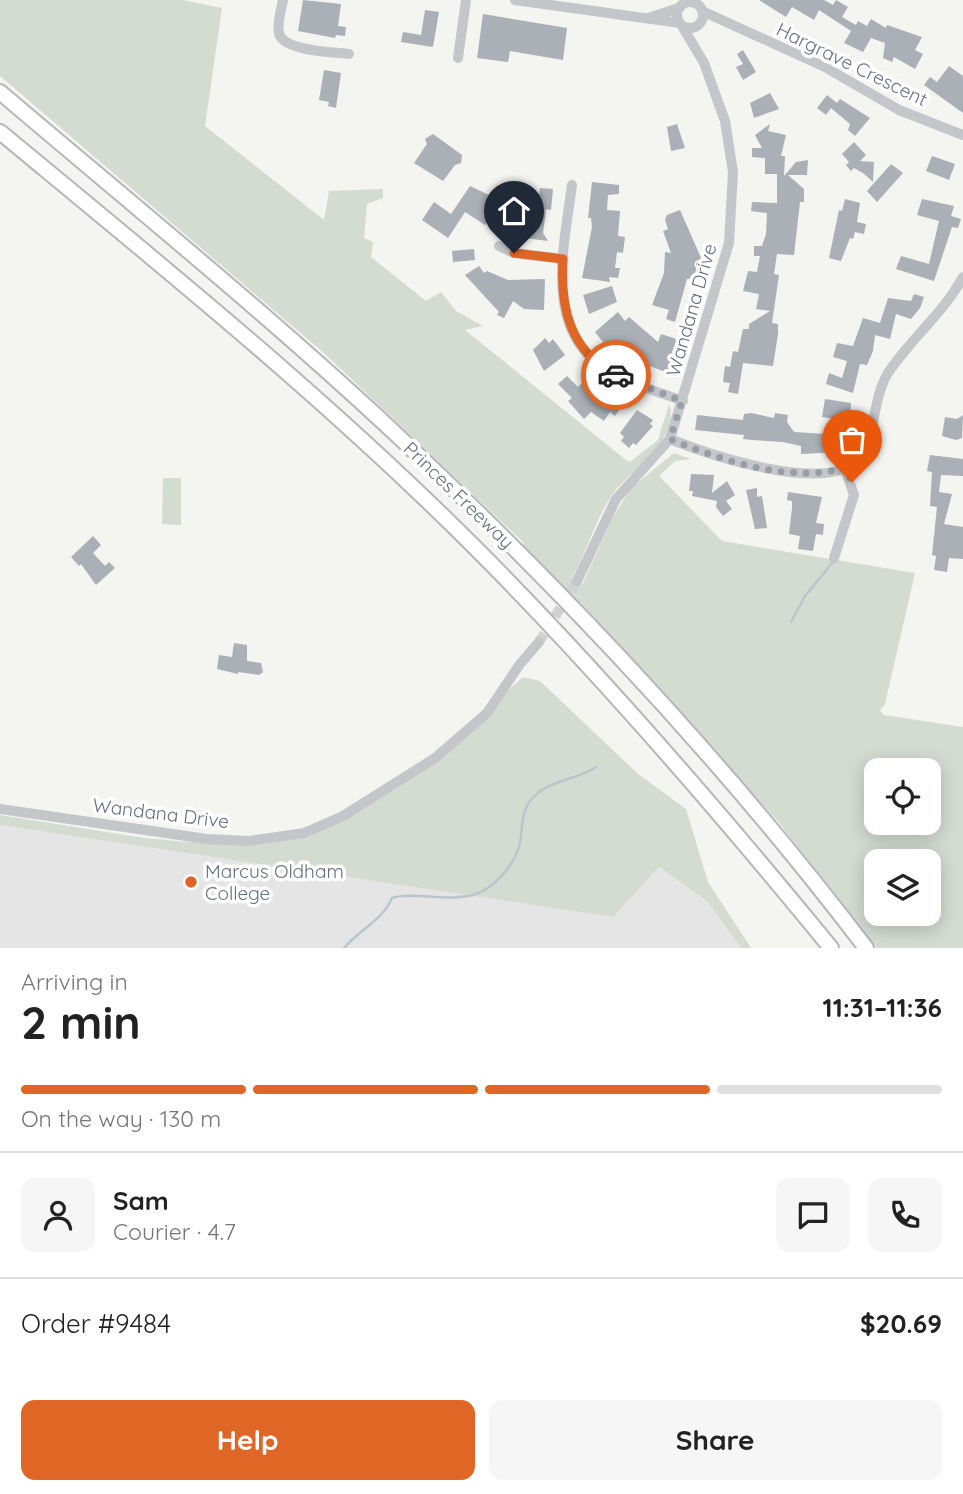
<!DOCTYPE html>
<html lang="en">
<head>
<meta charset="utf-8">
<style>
  :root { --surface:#fff; --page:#f6f6f6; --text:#222; --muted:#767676; --line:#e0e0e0; --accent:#df6625 }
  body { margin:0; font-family:Quicksand,sans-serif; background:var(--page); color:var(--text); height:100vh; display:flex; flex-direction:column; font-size:26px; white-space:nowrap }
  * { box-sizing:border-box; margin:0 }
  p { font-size:23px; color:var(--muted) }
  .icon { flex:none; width:38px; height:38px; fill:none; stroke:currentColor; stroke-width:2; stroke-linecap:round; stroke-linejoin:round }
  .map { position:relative; height:948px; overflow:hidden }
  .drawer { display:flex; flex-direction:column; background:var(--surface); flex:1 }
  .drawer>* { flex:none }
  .fabs { position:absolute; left:864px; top:758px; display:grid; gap:14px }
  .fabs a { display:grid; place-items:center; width:77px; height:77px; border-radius:14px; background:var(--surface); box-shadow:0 4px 18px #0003; font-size:35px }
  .pin { position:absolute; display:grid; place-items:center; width:60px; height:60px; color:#fff; margin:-72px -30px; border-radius:50% 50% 50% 0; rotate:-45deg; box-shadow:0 0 7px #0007 }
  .pin .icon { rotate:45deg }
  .courier { position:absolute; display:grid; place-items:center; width:70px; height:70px; margin:-35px; border:5px solid #df6625; border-radius:50%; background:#fff; color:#222; box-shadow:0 2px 9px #0007 }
  .headline em { font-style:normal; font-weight:700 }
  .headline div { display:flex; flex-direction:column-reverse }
  .headline { display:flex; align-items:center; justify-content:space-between; height:119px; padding:0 21px }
  h1 { font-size:46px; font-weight:700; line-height:52px }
  .bar { display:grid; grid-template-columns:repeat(4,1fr); gap:10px 7px; align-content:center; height:84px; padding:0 21px }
  .bar i { height:9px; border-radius:5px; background:var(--line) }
  .bar .selected { background:var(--accent) }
  .bar p { grid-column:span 4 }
  .line { display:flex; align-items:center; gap:18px; padding:0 21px; border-top:2px solid var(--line) }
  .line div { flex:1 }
  .round { display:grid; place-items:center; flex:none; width:74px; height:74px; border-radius:14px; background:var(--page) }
  .cta { display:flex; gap:14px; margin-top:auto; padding:14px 21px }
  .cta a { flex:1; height:80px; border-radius:14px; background:var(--accent); color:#fff; font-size:28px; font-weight:700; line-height:80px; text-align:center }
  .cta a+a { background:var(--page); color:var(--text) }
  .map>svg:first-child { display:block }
  .built { fill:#e4e5e4 }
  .green { fill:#d4dbd1; fill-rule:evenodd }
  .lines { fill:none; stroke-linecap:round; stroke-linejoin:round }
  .stream { stroke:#bcc5cc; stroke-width:2.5 }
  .building { fill:#aab0b6 }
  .minor-tunnel { stroke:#d0d3d4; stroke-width:10; stroke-dasharray:10 5; stroke-linecap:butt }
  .highway-casing { stroke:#b4b6ba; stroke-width:18 }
  .minor { stroke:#c4c6ca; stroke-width:10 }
  .highway { stroke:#fff; stroke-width:14 }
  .done { stroke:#969ea8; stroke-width:7; stroke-dasharray:0 12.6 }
  .route { stroke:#df6625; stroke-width:9 }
  .poi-dot { fill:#df6625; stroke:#fff; stroke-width:2.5 }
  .labels { text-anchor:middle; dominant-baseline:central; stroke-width:7; stroke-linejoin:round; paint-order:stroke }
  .street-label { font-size:19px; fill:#637081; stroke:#fff }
  .poi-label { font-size:19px; fill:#637081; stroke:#fff; text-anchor:start }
</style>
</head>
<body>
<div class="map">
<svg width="963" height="948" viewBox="0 0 963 948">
  <rect width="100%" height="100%" fill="#f4f4f0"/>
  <path class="built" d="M0,825L613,917L659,867L707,901L741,948H0Z"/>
  <path class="green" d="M0,0H183L222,8L205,126L324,220L329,191L383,189V198L367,204L364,238L373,242L371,257L426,301L441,292L456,311L483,326L465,330L626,460L630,462L658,440L669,404C674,415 668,430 663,440C655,455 624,478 612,495C595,520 587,551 572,578L582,585L613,517L631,488L674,453L691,459L675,461L659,476L722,541L915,573L885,704L880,711L884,715L963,727V948H877L780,824L581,603H578L521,545L524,543L325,354L0,76ZM877,770H929V822H877ZM877,861H929V914H877Z
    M163,478H181V525L162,524Z
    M523,677L540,681L637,773L686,809L708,882L751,948H741L707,901L659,867L613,917L0,825V815L144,838L189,842L293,837L399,786Z"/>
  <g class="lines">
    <path class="stream" d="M791,622L805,596L832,563
      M344,948C360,929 382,921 392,898C415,891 446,903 476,894C494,888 513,866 519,847C523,833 520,814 530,801C547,779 576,781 596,767"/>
  </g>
  <path class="building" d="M303,0L341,4L338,26L346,27L345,36L336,35L335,38L298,31Z
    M759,0H824L833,5L836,0L848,7L842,17L856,25L858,21L867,26L871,19L886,28L887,25L922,37L915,50L923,54L915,69L894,57L892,62L883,58L885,43L871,38L863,52L844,43L851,31L819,10L814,20L792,7L786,17Z
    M425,10L439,12L433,47L401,42L403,32L421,35Z
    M483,14L567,28L563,60L510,51L508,62L477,58Z
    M743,50L756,72L743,80L736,67L743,64L737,54Z
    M949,66L963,76V113L924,85L930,77L937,82Z
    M324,70L341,73L336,108L328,106L329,102L319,100Z
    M770,93L779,109L754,118L750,103Z
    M827,95L837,103L840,99L870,118L855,136L848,130L850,124L831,108L826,115L817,108Z
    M677,124L685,148L671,151L667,127Z
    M770,124L768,131L786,135L781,156H785L784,176L796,162L808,160L807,175H788L804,189V202H800L794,255L777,254L774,274L779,275L772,323L778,324V334L773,366L743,363L738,394L728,392L730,383L723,382L725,366L730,367L733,351L738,352L743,329H749V324L770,311L756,309L759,294L743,291L748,271L757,272L760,256H754V246H762L766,234L767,213L751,211L752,202L777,203V174H765V158L752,157V148H762L755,135Z
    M433,134L462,155L461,163L455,165L443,181L414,163L427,144L425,139Z
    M854,142L866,155L860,161L874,162L873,182L863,173L854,168L851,171L846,165L849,162L842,154Z
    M932,156L955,164L949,180L926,171Z
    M891,164L903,173L877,202L867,191Z
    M592,182L619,185V194L608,195L607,210L620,211L618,236L625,237L623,253L617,252L615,268H620L618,278L609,277L610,282L582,278L592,227L591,218H588Z
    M522,184L538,205L540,188L553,189L551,210L546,209L543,233L548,241L525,238L526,225L535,231L522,212V207H518L506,191Z
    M470,186L489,195L487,198L504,209L495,210L485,225L465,212L448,238L422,220L434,202L451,214Z
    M845,199L860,203L857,222L866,224L864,234L855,232L853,239L850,238L841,261L829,258L839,210L842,211Z
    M922,199L954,206L951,216L961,219L958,228L952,227L934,281L896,269L901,256L929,264L939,221L917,215Z
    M680,210L702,260L697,278L687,279L675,322L666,319L669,310L652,305L664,273L665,252L671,253L663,231L668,229L665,220L667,215Z
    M474,249L475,260L453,262L452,251Z
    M479,266L484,273L487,271L508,280L545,279L544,310L524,309L513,301L504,318L497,315L499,312L465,275Z
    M612,286L617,302L589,314L583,295Z
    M914,294L924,297L920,308L911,319L896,314L890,339L875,335L873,351L867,365L860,364L853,393L826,384L829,373L842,378L847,361L833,357L837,343L853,346L863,318L880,323L888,298L911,301Z
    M618,312L625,321L629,317L658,342L661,334L680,340L670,374L645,364L615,341L608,347L602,341L595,332Z
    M545,338L549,343L553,339L565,355L544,371L533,350Z
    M567,376L578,387L586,379L592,384L594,382L620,409L615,416L610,412L604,421L591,412L584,419L568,401L572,398L558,384Z
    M825,399L851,403L850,426L840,425L841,420L822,417Z
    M637,410L653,420L650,424L653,426L636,445L633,443L629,448L621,441L624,437L620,433Z
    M751,413L774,418L775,413L788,415L787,422L794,432L841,435L838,452L801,454V446L783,442L752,440L743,439L744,435L695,430L697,415L743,420L744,414Z
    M963,415L962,438L956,440L942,436L945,417L957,419Z
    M930,455L963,459V476L941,475L939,492L952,494L944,524L963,527V559L949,558L947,572L934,570L936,556L932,555L937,507L930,506L932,472L927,471Z
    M691,474L714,475L712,493L727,481L735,495L726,501L732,509L723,516L716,507L717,501L692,496L693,491H689Z
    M757,488V497L762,496L767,528L755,529L746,490Z
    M788,492L822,497L816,523L824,524L823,535L816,534L813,551L798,549L800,536L789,534L792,508V501L787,500Z
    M93,536L101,545L93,553L105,566L109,562L115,568L96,585L81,564L79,566L71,557Z
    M234,643L247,645V661L261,663L263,672L259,675L238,672V674L217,669L219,655L232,657Z"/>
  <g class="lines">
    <path class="minor-tunnel" d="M539,642L577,581"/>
    <g class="highway-casing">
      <path id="highway" d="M0,92C134,206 271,317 399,437C568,595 726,764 866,948
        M0,132C173,275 349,417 505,578C620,696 727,821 831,948"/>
    </g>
    <path class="minor" d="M283,0C281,10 277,23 279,33C282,51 333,52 349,54
      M515,0L680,23
      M677 15a13 13 0 1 1 26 0a13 13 0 1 1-26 0Z
      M702,11L825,67L899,110L963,135
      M648,18L679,8
      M458,58L466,0
      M572,185C564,248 541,335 612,373C633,385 659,392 683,401
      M499,246L514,253L563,259
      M670,439C707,454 829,496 859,458C876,437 872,399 888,373C911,338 943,314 963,277
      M834,558L854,495L845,468
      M577,581L616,499L670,439L729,243L733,172L725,121L704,63L682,26
      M0,809L207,839L249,841L304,833L343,816L435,758L487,713L520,664L539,642"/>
    <use href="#highway" class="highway"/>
  </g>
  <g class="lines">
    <path class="done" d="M616,375L682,401L670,439C722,461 789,483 845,468L852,482"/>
    <path class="route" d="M514,253L563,259C560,306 569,351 616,375"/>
  </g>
  <circle class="poi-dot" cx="191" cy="882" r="7"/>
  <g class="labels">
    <g class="street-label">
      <text transform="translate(852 64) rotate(26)">Hargrave Crescent</text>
      <text transform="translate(691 310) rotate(-74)">Wandana Drive</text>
      <text transform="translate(459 495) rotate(44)">Princes Freeway</text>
      <text transform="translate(161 813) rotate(7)">Wandana Drive</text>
    </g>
    <g class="poi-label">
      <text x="205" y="871">Marcus Oldham<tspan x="205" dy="22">College</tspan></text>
    </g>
  </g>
</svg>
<div class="fabs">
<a><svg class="icon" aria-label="locate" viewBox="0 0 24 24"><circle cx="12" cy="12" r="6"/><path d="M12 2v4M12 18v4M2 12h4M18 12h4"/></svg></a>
<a><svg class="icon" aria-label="layers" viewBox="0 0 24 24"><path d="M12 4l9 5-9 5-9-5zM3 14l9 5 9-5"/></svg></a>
</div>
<div class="pin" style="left:852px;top:482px;background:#ea580c"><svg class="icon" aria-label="bag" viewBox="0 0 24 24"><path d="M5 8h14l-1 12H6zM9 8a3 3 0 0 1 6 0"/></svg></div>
<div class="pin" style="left:514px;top:253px;background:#1f2937"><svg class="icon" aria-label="home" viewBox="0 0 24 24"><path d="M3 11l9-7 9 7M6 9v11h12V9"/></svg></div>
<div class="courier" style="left:616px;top:375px"><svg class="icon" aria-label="car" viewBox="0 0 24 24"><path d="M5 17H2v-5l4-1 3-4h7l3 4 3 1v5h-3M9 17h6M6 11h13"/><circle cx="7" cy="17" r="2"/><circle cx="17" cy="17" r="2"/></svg></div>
</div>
<section class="drawer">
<div class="headline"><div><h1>2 min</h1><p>Arriving in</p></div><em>11:31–11:36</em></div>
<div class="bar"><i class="selected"></i><i class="selected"></i><i class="selected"></i><i></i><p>On the way · 130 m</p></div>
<div class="line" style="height:126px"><a class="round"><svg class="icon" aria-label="person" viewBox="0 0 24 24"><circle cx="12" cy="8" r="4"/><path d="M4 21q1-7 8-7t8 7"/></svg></a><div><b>Sam</b><p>Courier · 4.7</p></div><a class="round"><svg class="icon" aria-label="chat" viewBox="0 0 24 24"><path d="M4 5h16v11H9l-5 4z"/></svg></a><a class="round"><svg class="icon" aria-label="phone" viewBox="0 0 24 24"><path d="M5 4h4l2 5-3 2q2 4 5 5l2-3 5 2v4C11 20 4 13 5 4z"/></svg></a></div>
<div class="line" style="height:91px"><div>Order #9484</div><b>$20.69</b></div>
<div class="cta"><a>Help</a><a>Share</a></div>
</section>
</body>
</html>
